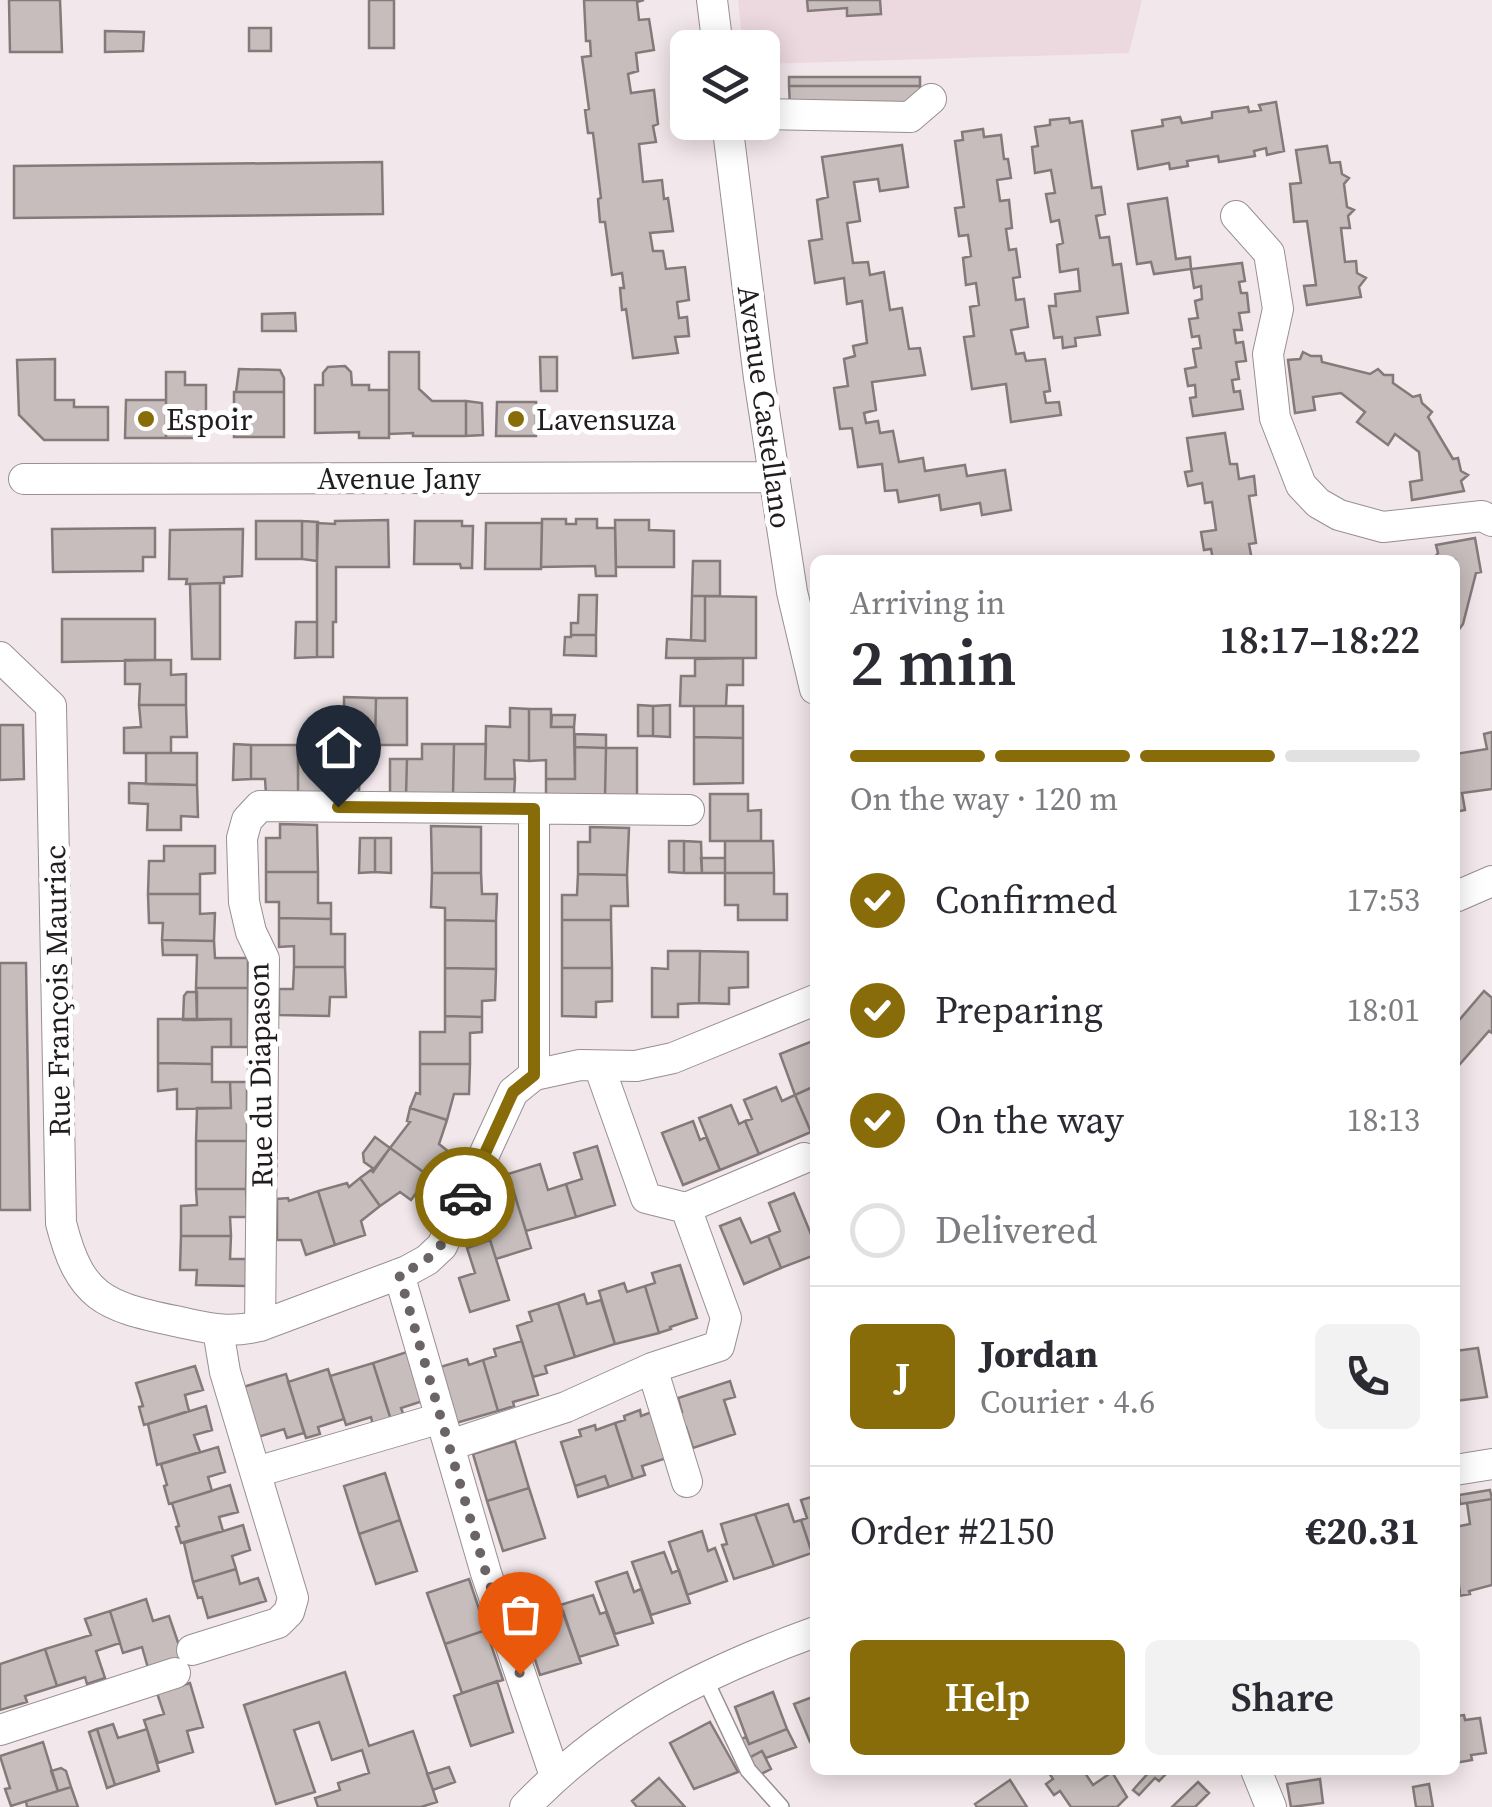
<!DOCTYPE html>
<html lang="en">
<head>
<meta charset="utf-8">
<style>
  :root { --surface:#fff; --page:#f2f2f3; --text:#2b2b33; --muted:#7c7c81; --line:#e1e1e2; --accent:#876c09 }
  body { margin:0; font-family:"Source Serif 4",serif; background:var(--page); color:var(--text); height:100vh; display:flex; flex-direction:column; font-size:38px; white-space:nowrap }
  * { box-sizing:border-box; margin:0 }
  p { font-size:32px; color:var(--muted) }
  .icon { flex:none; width:55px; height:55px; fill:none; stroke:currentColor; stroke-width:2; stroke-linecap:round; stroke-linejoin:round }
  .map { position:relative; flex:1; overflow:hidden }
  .panel { position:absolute; left:810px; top:555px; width:650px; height:1220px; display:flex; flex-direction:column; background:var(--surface); border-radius:15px; box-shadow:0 5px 25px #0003 }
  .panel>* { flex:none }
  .tools { position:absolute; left:670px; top:30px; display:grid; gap:20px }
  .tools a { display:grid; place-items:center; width:110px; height:110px; border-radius:15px; background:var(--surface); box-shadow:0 5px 25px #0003; font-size:50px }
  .pin { position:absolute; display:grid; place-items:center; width:85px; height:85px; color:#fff; margin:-102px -42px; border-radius:50% 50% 50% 0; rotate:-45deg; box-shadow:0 0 10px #0007 }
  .pin .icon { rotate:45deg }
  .courier { position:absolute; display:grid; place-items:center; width:100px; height:100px; margin:-50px; border:8px solid #876c09; border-radius:50%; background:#fff; color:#222; box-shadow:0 2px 12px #0007 }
  .overview em { font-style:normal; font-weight:600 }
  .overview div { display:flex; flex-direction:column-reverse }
  .overview { display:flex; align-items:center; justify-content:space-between; height:170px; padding:0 40px }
  h1 { font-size:65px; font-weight:600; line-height:75px }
  .bar { display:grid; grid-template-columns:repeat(4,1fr); gap:15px 10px; align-content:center; height:120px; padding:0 40px }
  .bar i { height:12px; border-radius:8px; background:var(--line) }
  .bar .current { background:var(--accent) }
  .bar p { grid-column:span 4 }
  .line { display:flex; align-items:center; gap:25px; padding:0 40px; border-top:2px solid var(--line) }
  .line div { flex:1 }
  .round { display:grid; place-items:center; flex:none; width:105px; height:105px; border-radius:15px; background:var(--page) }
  ol { padding:0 40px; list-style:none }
  li { display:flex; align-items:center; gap:30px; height:110px }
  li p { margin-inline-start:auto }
  li .icon { padding:10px; border-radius:50%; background:var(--accent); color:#fff; stroke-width:4 }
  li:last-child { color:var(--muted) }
  li i { width:55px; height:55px; border:5px solid var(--line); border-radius:50% }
  .cta { display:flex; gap:20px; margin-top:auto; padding:20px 40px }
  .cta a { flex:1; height:115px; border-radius:15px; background:var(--accent); color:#fff; font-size:40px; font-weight:600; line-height:115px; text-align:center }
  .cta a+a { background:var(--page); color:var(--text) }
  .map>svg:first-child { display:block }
  .built { fill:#ecd9df }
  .building { fill:#c7bdbd; stroke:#847a7a; stroke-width:2.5 }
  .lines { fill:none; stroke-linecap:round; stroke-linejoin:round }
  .lane-casing { stroke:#988f92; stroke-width:18 }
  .street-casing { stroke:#988f92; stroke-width:32 }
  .lane { stroke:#fff; stroke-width:15 }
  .street { stroke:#fff; stroke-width:30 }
  .done { stroke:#6a6466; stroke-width:10; stroke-dasharray:0 18 }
  .route { stroke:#876c09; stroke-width:12 }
  .poi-dot { fill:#876c09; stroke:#fff; stroke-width:4 }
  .labels { text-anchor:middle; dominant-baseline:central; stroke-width:10; stroke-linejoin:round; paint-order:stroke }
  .street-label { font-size:30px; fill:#211d1f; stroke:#fff }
  .poi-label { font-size:30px; fill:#211d1f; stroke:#fff; text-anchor:start }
</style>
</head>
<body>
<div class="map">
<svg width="1492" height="1807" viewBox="0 0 1492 1807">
  <rect width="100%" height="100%" fill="#f2e7ea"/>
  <path class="built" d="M738,0H1142L1129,53L763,64L762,48L743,47Z"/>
  <path class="building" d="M9,0H60L62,52H10Z
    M369,0H394V48H369Z
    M584,0H644L637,2L639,20L649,19L654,50L636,53L638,71L628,74L631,93L654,90L658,124L653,126L656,142L639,144L643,182L662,180L664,199L668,198L673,231L650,233L653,251H663L666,269L685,267L689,300L677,302L679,318L687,317L689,336L675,337L678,353L633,358L626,309L622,310L620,288H624L622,273L612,275L605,222H600L598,199L601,198L593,133H588L585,110L589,109L582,57L591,56L590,41H586Z
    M807,0H880L881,14L847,16V8L808,11Z
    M249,28H271V51H249Z
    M105,31L144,32L143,51L105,52Z
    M789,77H920V86H789Z
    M789,86H920L919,108L790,107Z
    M1276,102L1284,151L1267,155L1266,148L1254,151L1255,156L1219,162L1218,156L1187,161L1188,166L1170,169L1169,163L1138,169L1132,131L1163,126L1162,120L1180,117L1182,123L1212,118V112L1248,107L1249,112L1261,110L1259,105Z
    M1069,118L1070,123L1082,121L1092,188L1101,187L1105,214L1096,216L1100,238L1109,237L1113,265L1121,264L1128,313L1097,317L1100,335L1075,338L1076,346L1063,348L1062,337L1054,338L1049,306H1056L1055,294L1080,291L1078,269L1060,272L1057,245L1063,243L1059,220L1051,222L1046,194L1055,193L1051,170L1035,173L1032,147L1038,146L1035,127L1050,125V120Z
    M983,129L984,137L1001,135L1004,159H1008L1011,178L997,180L1000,201L1009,200L1012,228L1006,229L1009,250L1016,249L1020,277L1013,278L1016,300L1024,299L1028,327L1011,330L1016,354L1024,353L1026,361L1045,359L1050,391L1044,392L1046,403L1059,402L1061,415L1011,422L1006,384L972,389L964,337L974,336L970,307L979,305L976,283L966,285L963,258L971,256L968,235L959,236L955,208L964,207L955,141L963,140L962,132Z
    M902,145L908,187L880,191L878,179L854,182L860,221L847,223L853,263L868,262L870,275L884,272L890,310L902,308L909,349L920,348L925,375L872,382L876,410L864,413L866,423L878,421L880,433L893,431L899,462L923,458L925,471L965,465L967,476L1005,470L1011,510L982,515L980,503L941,510L939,495L899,502L897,490L885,491L882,464L858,467L852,428L840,429L834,388L848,386L844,359L855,356L853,346L867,343L862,301L847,304L844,278L815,283L809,241L822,239L817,200L828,197L822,157Z
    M1327,146L1330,163L1340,162L1342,174L1349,178L1344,184L1347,207L1354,210L1348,216L1350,228H1341L1345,262L1356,261L1357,273L1366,278L1359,287L1361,297L1307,305L1304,286L1316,285L1307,221L1294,222L1290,184L1301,183L1296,150Z
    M382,162L383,214L14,218V166Z
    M1167,198L1176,259L1190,257L1191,269L1154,274L1151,262L1137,264L1128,204Z
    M1242,263L1245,281L1239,282L1241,293H1247L1249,312L1239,313L1242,330H1234L1236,343L1243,342L1246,361L1236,362L1239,379L1232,380L1234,392L1240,391L1243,409L1193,416L1190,398L1196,397L1195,385L1188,386L1185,369L1196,367L1193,349L1201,348L1199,336L1192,337L1189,319L1198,318L1195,301L1202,299L1201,286L1194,288L1191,269Z
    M295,313L296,331H262V314Z
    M389,352H419V389L432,401H466V436H413V433L389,434Z
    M1303,352L1311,356H1321L1322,362L1370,374L1378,369L1384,375H1393V383L1413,397L1420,395L1422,403L1432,412L1428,417L1453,459L1458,458L1461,471L1468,475L1461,481L1464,491L1412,500L1410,482L1422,480L1419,452L1395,434L1388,445L1357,422L1365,412L1341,393L1313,397L1315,410L1295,413L1288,360L1300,359Z
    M540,357H557V391H541Z
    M55,359V400H74V407H108V440H44L19,415L17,360Z
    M345,366L351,372L352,385H369V390H389V438H359V432L315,433V385H323V373L328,367Z
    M239,369L280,370L284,378V392H236Z
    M166,372H185V385H206V438H166Z
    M234,392H284V437H234Z
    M126,400H166V438H125Z
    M466,401L482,403L483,435L466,436Z
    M497,402H536V436H496Z
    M1225,433L1230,464H1237L1239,479L1254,476L1256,495L1249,496L1256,543L1249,544L1252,560H1213L1211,549L1204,550L1201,532L1216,530L1212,502L1205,503L1202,483L1188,486L1185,472L1192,471L1187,438Z
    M542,519H566V524H576V519H597V528H615L616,576H596L595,566L541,567Z
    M388,520L389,567H336V622H333V657H317V523L335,524V521Z
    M615,520H649V530L674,531V567H616Z
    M256,521H302V559H256Z
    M302,521L318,522L317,561L302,559Z
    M415,521H462V526H473L472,568H461L460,564H414Z
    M486,523H542L541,569H485Z
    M155,528V557H143V571L53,572L52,529Z
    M243,529L242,576L224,577V583L186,584L187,579H169L170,530Z
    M1475,538L1481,572L1476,573L1463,624L1455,635V560H1433L1438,553L1436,545Z
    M693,561H720V596H692Z
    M220,583V659H192L190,584Z
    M579,595H597L596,635H571V623H578Z
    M692,596H705V641L691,640Z
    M705,596L756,597V658H666L667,639L705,641Z
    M62,619H155V660L62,662Z
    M296,622H317V657L295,658Z
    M571,635H596V656L564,655L565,637H571Z
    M743,658V685H727L726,706H680L681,676H695V659Z
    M125,660H171V675L186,674V705H139L140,684H125Z
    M344,697L376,698L375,745L344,744Z
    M376,698H407V745H375Z
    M139,705H186L187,737H171V753H124V728L141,727Z
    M638,705L653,706V736H638Z
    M670,705V737L653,736V706Z
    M694,706H743V738L694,737Z
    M510,708L529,709V761L514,760L515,779H485L486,726L510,727Z
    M529,709H551V727H574L575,779H546V760L529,761Z
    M552,715H575L574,727H551Z
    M0,725H23L24,779L0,780Z
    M1492,732V789L1462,793L1465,810L1455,812V754L1487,749L1484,734Z
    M575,734L606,735V748L575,747Z
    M694,737L743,738V783L694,784Z
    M234,744L251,745V779L233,780Z
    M422,744H454L453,795H406L407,759H422Z
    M454,744H486L485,779H515L514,795H453Z
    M251,745H298V794H266L265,779H251Z
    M298,745H330V759L344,758L343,794H298Z
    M575,747L606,748L605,797L546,796V779H575Z
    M606,748H637V797H605Z
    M146,753H197V785L146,784Z
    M344,758L360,759L359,794H343Z
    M390,759H407L406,795L390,794Z
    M129,783L197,785L198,817L181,816V830H147L148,804L129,803Z
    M710,794H748V811L761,810V841H710Z
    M280,824L317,825L318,872H266V838H280Z
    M431,826L481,827V873H432Z
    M590,827L629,828L627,875L578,874V842H590Z
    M360,838H375V872L359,873Z
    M375,838H391V873L375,872Z
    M669,841H684V873L669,872Z
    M684,841L701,842L702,873H684Z
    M725,841H773L774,873H725Z
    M164,846H215V873L200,874V894H148L149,861H164Z
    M701,858H725V873H702Z
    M266,872H318V903H331V919L279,918V902H266Z
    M432,873H481L482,894H497L496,921L445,920V908L431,907Z
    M725,873H774V894H787V920H738V905H725Z
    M578,874L627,875L628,906H611V920H562V895H577Z
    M148,894H200V914L215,913L214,941L162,940L163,923H149Z
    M279,918L331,919V934H345V967H294V946L279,947Z
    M445,920L496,921V969L445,968Z
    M562,920H611L612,968H562Z
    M162,940L214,941L215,958H248V988H196L197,955H163Z
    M668,951H700L699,1003L678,1004V1017H652V968L668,969Z
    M700,951L748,952V987L729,988V1004L699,1003Z
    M0,963H26L30,1210H0Z
    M294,967H345L346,997H330L329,1016L279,1015V989H293Z
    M445,968L496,969L495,1000L482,1001V1017L445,1016Z
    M562,968H612V1001L596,1002V1017L562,1016Z
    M196,988H248V1047H231V1019L197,1020Z
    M1484,991L1492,998V1033L1489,1031L1460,1064L1455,1060V1025Z
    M187,992H197V1020H183L184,996Z
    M445,1016L482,1017V1032L470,1033V1064H420V1032H445Z
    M158,1019H231V1047H212V1064L158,1063Z
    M815,1040V1086L795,1095L780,1054Z
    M158,1063L212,1064V1082H230L231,1108L177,1109V1089L158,1091Z
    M420,1064H470L469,1094H454L447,1120L410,1108L416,1093L420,1094Z
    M230,1082H247V1141H196L197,1108H231Z
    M815,1086V1130L811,1132L795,1095Z
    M776,1087L782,1101L795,1095L811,1132L759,1154L745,1121L752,1119L744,1100Z
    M731,1105L739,1124L745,1121L759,1154L720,1170L699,1118Z
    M410,1108L447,1120L439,1144L449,1152L429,1176L390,1148L410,1122L407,1121Z
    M693,1121L700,1140L706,1137L720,1170L683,1185L662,1133Z
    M375,1137L390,1148L374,1169L364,1162L363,1153Z
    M196,1141H247L246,1189H196Z
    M597,1146L615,1205L576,1217L566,1184L582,1179L574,1153Z
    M390,1148L429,1176L411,1200L400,1192L380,1206L360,1178L371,1170L373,1172Z
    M540,1164L548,1190L566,1184L576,1217L526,1231L508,1174Z
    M360,1178L380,1206L361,1221L365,1235L335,1245L318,1191L347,1183L349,1187Z
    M196,1189H246L247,1217H230L231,1236H181V1206L197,1205Z
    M513,1189L531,1248L496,1259L485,1224L499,1221L491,1196Z
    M318,1191L335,1245L306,1255L301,1240H277V1199L288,1198L289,1201Z
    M794,1193L815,1244V1255L781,1268L768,1236L780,1231L769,1203Z
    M740,1218L751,1243L768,1236L781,1268L744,1284L720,1226Z
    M181,1236H231L230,1259H246V1286L196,1285L197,1270H180Z
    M490,1240L509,1300L470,1312L459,1278L475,1273L467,1248Z
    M680,1265L697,1318L670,1327L671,1329L659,1333L645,1286L655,1283L652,1273Z
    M624,1283L627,1292L645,1286L659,1333L615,1344L599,1291Z
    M584,1294L587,1304L601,1300L615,1344L575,1357L558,1303Z
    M558,1303L575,1357L545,1366L547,1373L533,1377L517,1326L532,1321L529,1312Z
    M522,1341L538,1395L513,1402L514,1406L498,1411L483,1360L496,1356L494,1349Z
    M1478,1348L1487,1397L1455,1401V1351Z
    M413,1350L429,1399L401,1408L404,1416L391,1420L373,1363Z
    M467,1359L469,1365L483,1360L498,1411L456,1423L440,1367Z
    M373,1363L391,1420L373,1426L371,1417L346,1425L330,1376Z
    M195,1366L203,1390L185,1395L189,1411L144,1425L139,1407L143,1406L136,1383Z
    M328,1369L344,1419L318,1427L320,1434L306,1438L288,1382Z
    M286,1374L304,1433L287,1438L284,1429L258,1437L243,1387Z
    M730,1381L735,1397L724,1400L735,1434L693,1448L686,1427L682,1428L678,1414L682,1412L678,1398Z
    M206,1406L212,1430L194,1435L200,1452L157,1465L148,1424Z
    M660,1409L676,1455L642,1466L645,1475L633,1479L615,1423L625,1420L624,1416L640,1410L641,1416Z
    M615,1423L633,1479L609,1487L605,1476L575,1486L561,1442L581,1436L579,1430L595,1425L596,1430Z
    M515,1441L529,1488L487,1501L473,1454Z
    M218,1447L225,1472L208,1477L212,1491L169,1504L164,1486L167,1485L161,1464Z
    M385,1473L400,1520L359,1534L344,1486Z
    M605,1476L609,1487L578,1497L575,1486Z
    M230,1485L238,1512L219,1517L223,1531L181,1543L176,1527L179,1526L172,1503Z
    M529,1488L545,1538L503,1551L487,1501Z
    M1490,1490L1492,1499L1460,1504L1459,1495Z
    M815,1496V1552L812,1553L801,1520L807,1518L801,1500Z
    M1492,1499V1585L1469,1591L1470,1594L1459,1596L1460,1592L1455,1561V1527L1470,1524L1467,1503Z
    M788,1504L794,1522L801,1520L812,1553L774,1566L755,1514Z
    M755,1514L774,1566L734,1579L722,1545L727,1544L721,1524Z
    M400,1520L417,1571L376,1584L359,1534Z
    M243,1525L250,1550L232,1556L236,1569L193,1582L184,1543Z
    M702,1531L708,1551L715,1548L727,1581L687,1595L669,1542Z
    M664,1552L672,1573L679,1570L690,1603L651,1615L632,1562Z
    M236,1569L240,1584L258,1578L266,1601L208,1618L202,1597L198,1598L193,1582Z
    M627,1572L634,1592L641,1589L653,1623L615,1634L596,1582Z
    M469,1579L486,1630L445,1644L427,1593Z
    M593,1595L600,1614L606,1612L618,1645L579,1657L560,1605Z
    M146,1599L153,1621L169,1616L183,1657L148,1668L142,1647L123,1653L110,1611Z
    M110,1611L120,1643L96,1651L105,1678L87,1684L85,1677L57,1686L45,1649L91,1635L85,1619Z
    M563,1611L581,1663L540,1675L523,1623Z
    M486,1630L503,1680L462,1693L445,1644Z
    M45,1649L57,1686L25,1696L27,1702L0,1710V1664Z
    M345,1672L369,1746L413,1731L437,1802L421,1807H318L315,1798L340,1790L338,1783L369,1773L362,1750L332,1760L319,1722L294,1730L315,1792L276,1804L244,1705Z
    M497,1681L513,1732L471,1746L454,1696Z
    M190,1683L203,1727L187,1731L193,1752L158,1763L144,1720L164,1714L157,1693Z
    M773,1692L787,1729L749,1744L735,1707Z
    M815,1696V1740L810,1742L794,1704Z
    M1464,1715L1465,1720L1480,1718L1486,1753L1471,1755L1472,1760L1455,1763V1716Z
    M710,1722L738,1772L694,1789L670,1743Z
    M113,1724L118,1738L147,1729L159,1771L115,1785L97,1729Z
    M97,1729L115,1785L107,1788L89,1732Z
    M787,1729L796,1747L766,1758L762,1751L747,1759L738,1740L746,1737L749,1744Z
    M43,1742L58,1791L11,1806L5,1789L10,1788L0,1756Z
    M762,1751L771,1769L759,1775L747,1759Z
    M449,1767L455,1782L433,1790L427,1774Z
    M61,1768L66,1771L71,1787L58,1791L51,1771Z
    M1047,1770H1083L1093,1785L1112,1772L1127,1797L1117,1807H1071L1060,1791L1054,1795L1046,1784L1053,1779Z
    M1151,1770H1170L1159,1781L1155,1778L1139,1795L1133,1790Z
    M659,1778L685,1807H637L632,1801Z
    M1320,1779L1323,1803L1291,1807L1287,1784Z
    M1010,1780L1027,1807H977L975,1804Z
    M1198,1782L1209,1793L1195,1807H1172Z
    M1429,1784L1433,1807H1416L1413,1787Z
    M71,1787L78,1807H27L26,1801Z"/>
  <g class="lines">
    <g class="lane-casing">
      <path id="lane" d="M704,1677L748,1770L781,1807"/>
    </g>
    <g class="street-casing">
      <path id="street" d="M712,0L718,48
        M762,114L910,117L931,99
        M727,122L759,378L792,592L815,689
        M1236,216L1269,253L1278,309L1268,354L1275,418L1301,485L1318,503L1339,515L1383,527L1482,516L1492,521
        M24,479L774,477
        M0,657L51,706L61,1223C80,1298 104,1306 175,1321C209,1328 225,1334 260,1326L407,1271L427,1260L442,1246L513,1092L534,1075L580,1065L636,1066L673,1058L815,1000
        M534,809V1075
        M1455,897L1492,881
        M686,1208L804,1158
        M399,1274L486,1573L555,1776
        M260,1326L264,959L251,932L244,902L242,838L247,820L260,806L689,810
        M652,1368L687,1482
        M450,1445L566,1407L652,1368L719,1346L726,1318L686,1208L646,1198L599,1066
        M1455,1470L1492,1464
        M256,1472L441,1418
        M192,1650L278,1623L289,1612L293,1598L225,1372L218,1330
        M0,1730L175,1673
        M1256,1770L1271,1807
        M525,1807C610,1719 702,1673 815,1632"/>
    </g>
    <use href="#lane" class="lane"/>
    <use href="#street" class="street"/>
  </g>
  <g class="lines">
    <path class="done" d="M465,1197C447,1236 443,1257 399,1274L486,1573L520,1674"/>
    <path class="route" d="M338,807L534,809V1075L513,1092L465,1197"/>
  </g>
  <g class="poi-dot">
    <circle cx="146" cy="419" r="10"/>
    <circle cx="516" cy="419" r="10"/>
  </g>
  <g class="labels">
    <g class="street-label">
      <text transform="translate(765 407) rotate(82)">Avenue Castellano</text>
      <text x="399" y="478">Avenue Jany</text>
      <text transform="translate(57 991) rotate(-91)">Rue François Mauriac</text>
      <text transform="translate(260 1075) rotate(-91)">Rue du Diapason</text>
    </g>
    <g class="poi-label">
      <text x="166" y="419">Espoir</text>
      <text x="536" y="419">Lavensuza</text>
    </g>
  </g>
</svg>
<div class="tools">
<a><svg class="icon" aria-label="layers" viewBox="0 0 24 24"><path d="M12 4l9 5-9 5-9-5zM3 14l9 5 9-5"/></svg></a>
</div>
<div class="pin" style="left:520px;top:1674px;background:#ea580c"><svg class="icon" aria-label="bag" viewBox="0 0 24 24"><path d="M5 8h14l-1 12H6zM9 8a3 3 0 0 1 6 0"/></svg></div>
<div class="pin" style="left:338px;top:807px;background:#1f2937"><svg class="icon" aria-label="home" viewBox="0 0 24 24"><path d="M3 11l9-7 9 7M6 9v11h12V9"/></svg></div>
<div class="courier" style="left:465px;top:1197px"><svg class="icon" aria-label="car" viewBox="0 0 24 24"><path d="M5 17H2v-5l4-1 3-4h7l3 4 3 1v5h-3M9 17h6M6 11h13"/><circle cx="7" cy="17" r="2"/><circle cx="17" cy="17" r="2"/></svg></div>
<section class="panel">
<div class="overview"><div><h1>2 min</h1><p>Arriving in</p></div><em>18:17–18:22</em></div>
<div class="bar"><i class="current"></i><i class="current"></i><i class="current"></i><i></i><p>On the way · 120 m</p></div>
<ol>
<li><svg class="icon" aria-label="check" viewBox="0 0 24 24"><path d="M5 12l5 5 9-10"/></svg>Confirmed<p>17:53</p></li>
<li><svg class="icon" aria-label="check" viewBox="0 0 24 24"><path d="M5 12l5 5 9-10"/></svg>Preparing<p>18:01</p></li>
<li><svg class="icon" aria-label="check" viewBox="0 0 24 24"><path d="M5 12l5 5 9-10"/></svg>On the way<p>18:13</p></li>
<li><i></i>Delivered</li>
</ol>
<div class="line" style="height:180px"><b class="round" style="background:var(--accent);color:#fff">J</b><div><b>Jordan</b><p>Courier · 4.6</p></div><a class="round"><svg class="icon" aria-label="phone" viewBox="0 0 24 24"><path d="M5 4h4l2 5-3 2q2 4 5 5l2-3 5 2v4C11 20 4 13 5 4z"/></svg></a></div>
<div class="line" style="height:130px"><div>Order #2150</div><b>€20.31</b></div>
<div class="cta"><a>Help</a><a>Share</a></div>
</section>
</div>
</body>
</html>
